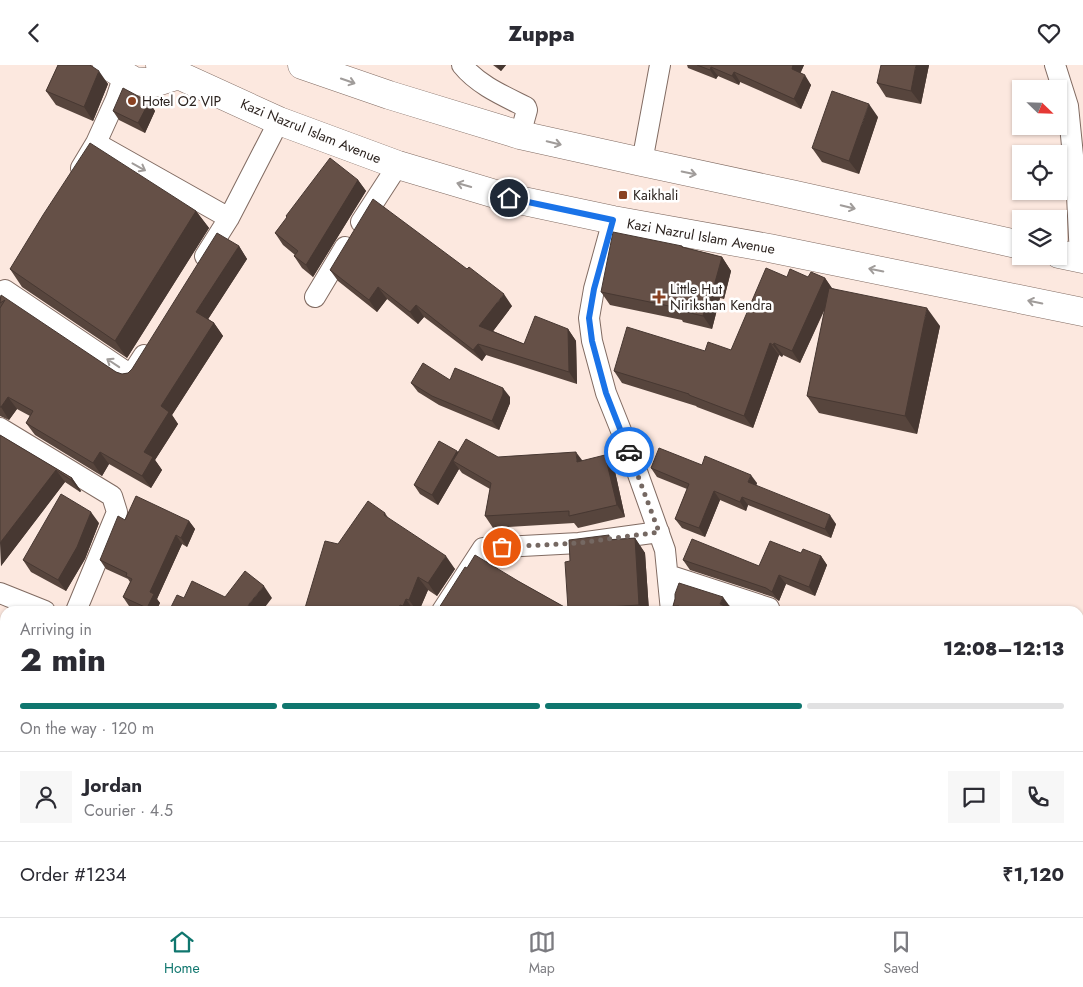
<!DOCTYPE html>
<html lang="en">
<head>
<meta charset="utf-8">
<style>
  :root { --surface:#fff; --page:#f7f7f7; --text:#2b2b33; --muted:#7c7c81; --line:#e1e1e2; --accent:#0f766e }
  body { margin:0; font-family:Jost,sans-serif; background:var(--page); color:var(--text); height:100vh; display:flex; flex-direction:column; font-size:19px; white-space:nowrap }
  * { box-sizing:border-box; margin:0 }
  p { font-size:16px; color:var(--muted) }
  .icon { flex:none; width:28px; height:28px; fill:none; stroke:currentColor; stroke-width:2; stroke-linecap:round; stroke-linejoin:round }
  .map { position:relative; flex:1; overflow:hidden }
  .panel { position:absolute; left:0px; top:541px; width:1084px; height:311px; display:flex; flex-direction:column; background:var(--surface); border-radius:15px 15px 0 0; box-shadow:0 1px 4px #0004 }
  .panel>* { flex:none }
  .needle { width:32px; rotate:113deg }
  .tools { position:absolute; left:1012px; top:15px; display:grid; gap:10px }
  .tools a { display:grid; place-items:center; width:55px; height:55px; border-radius:0px; background:var(--surface); box-shadow:0 1px 4px #0004; font-size:25px }
  .pin { position:absolute; display:grid; place-items:center; width:42px; height:42px; color:#fff; margin:-21px; border:2px solid #fff; border-radius:50%; box-shadow:0 1px 5px #0007 }
  .courier { position:absolute; display:grid; place-items:center; width:50px; height:50px; margin:-25px; border:4px solid #1a73e8; border-radius:50%; background:#fff; color:#222; box-shadow:0 1px 6px #0007 }
  .head em { font-style:normal; font-weight:800 }
  .head div { display:flex; flex-direction:column-reverse }
  .head { display:flex; align-items:center; justify-content:space-between; height:85px; padding:0 20px }
  h1 { font-size:32px; font-weight:800; line-height:38px }
  .bar { display:grid; grid-template-columns:repeat(4,1fr); gap:8px 5px; align-content:center; height:60px; padding:0 20px }
  .bar i { height:6px; border-radius:4px; background:var(--line) }
  .bar .on { background:var(--accent) }
  .bar p { grid-column:span 4 }
  .line { display:flex; align-items:center; gap:12px; padding:0 20px; border-top:1px solid var(--line) }
  .line div { flex:1 }
  .round { display:grid; place-items:center; flex:none; width:52px; height:52px; border-radius:0px; background:var(--page) }
  header { display:flex; justify-content:space-between; align-items:center; height:65px; padding:0 20px; background:var(--surface); font-size:22px; font-weight:800 }
  .menu { display:flex; justify-content:space-around; align-items:center; height:70px; border-top:1px solid var(--line); background:var(--surface); font-size:14px; color:var(--muted) }
  .menu a { display:grid; justify-items:center; gap:2px }
  .menu .on { color:var(--accent) }
  .map>svg:first-child { display:block }
  .water { fill:#ef9b78; stroke:#b4775d }
  .lines { fill:none; stroke-linecap:round; stroke-linejoin:round }
  .street-casing { stroke:#816b62; stroke-width:22 }
  .primary-casing { stroke:#816b62; stroke-width:29 }
  .street { stroke:#fff; stroke-width:20 }
  .primary { stroke:#fff; stroke-width:28 }
  .wall { fill:#57453d }
  .shaded-wall { fill:#473832 }
  .building { fill:#655047; stroke:#473832 }
  .oneway { stroke:#a09c9a }
  .done { stroke:#756862; stroke-width:5; stroke-dasharray:0 9 }
  .route { stroke:#1a73e8; stroke-width:6 }
  .poi-dot { fill:#8a4222; stroke:#fff; stroke-width:2 }
  .labels { text-anchor:middle; dominant-baseline:central; stroke-width:5; stroke-linejoin:round; paint-order:stroke }
  .poi-label { font-size:14px; fill:#2c231f; stroke:#fff; text-anchor:start }
  .street-label { font-size:14px; fill:#2c231f; stroke:#fff }
</style>
</head>
<body>
<header><svg class="icon" aria-label="back" viewBox="0 0 24 24"><path d="M15 5l-7 7 7 7"/></svg>Zuppa<svg class="icon" aria-label="heart" viewBox="0 0 24 24"><path d="M12 20l-8-8c-3-5 5-10 8-4 3-6 11-1 8 4z"/></svg></header>
<div class="map">
<svg width="1083" height="852" viewBox="0 0 1083 852">
  <rect width="100%" height="100%" fill="#fce8df"/>
  <path class="water" d="M0,809L5,813V848H23V852H0Z"/>
  <g class="lines">
    <g class="street-casing">
      <path id="street" d="M462,0C478,20 504,31 526,42L527,45L520,70
        M1055,0L1068,41L1077,130L1080,193
        M96,78L229,153
        M642,97L660,0
        M81,103L96,78L116,34L124,10
        M613,155L594,224L589,253L592,276L606,328L634,398L665,485L671,546
        M361,157L398,100
        M205,191L229,153L279,56
        M5,225L131,310L144,290
        M315,232L345,182
        M0,363L112,431L117,447L76,546
        M668,510L769,543L770,546
        M0,528L45,546
        M442,546L483,483L579,478L659,467
        M0,688L5,681"/>
    </g>
    <g class="primary-casing">
      <path id="primary" d="M107,0L134,16L154,18L179,10
        M160,0L174,8L279,56L398,100L509,133L613,155L769,183L1083,247
        M302,0L389,30L520,70L642,97L791,129L1021,180
        M1059,189L1083,194"/>
    </g>
    <use href="#street" class="street"/>
    <use href="#primary" class="primary"/>
  </g>
  <path class="wall" d="M58,0H91L108,19L93,56L56,40L46,26Z
    M493,0H506L501,6Z
    M687,0H804L800,8L811,20L801,44L740,17L739,20L718,11L716,14L688,3Z
    M929,0L921,39L886,32L877,18Z
    M149,37L155,46L145,68L119,55L113,46Z
    M878,52L859,109L822,97L812,83Z
    M358,115L366,126L313,212L302,203L294,191L295,190L283,180L275,168L287,153L286,151Z
    M196,146L209,163L127,293L22,222L10,204Z
    M239,181L247,194L208,254L214,258L223,271L172,350L178,359L155,395L162,405L151,423L109,399L102,411L97,408L35,370L26,358L30,351L17,344L9,355L0,351V231L116,307L122,309L128,308L132,304Z
    M682,181L683,182L722,192L731,206L724,234L720,233L712,264L683,257L682,255L610,240L601,227Z
    M330,205L512,241L493,266L524,279L568,264L576,276L577,319L486,290L482,296L424,252L418,259L387,234L377,247L338,216Z
    M787,212L825,213L832,223L940,261L917,369L819,348L807,331L825,244L800,298L783,290L782,292L779,290L753,363L697,342L696,341L622,318L614,306L705,286L731,285Z
    M450,315L510,332V338L499,365L439,340L418,327L411,318Z
    M0,370L72,413L81,426L80,427L65,417L1,501Z
    M457,386L458,387L498,392L583,396L614,402L625,452L578,463L574,458L493,463L485,451L490,424L462,408L459,404L438,440L420,429L414,420Z
    M702,400L757,418L756,421L836,459L831,473L748,440L746,446L720,435L705,472L682,463L675,454L687,424L657,412L651,403Z
    M385,448L389,454L455,504L437,531L428,525L419,546H308L305,543L338,479Z
    M125,455L189,456L195,464L187,482L182,479L157,534L160,538L156,546H142L129,541L123,532L130,517L128,514L106,504L100,495Z
    M99,458L85,494L66,526L31,507L23,495Z
    M635,473L645,488L649,546H437L467,503L518,516L568,544L570,496L612,474Z
    M801,488L821,491L827,500L815,531L786,519L779,536L773,532L690,505L683,495L759,501Z
    M675,534L731,543L730,546H676L673,541Z
    M0,573L5,575V638L0,634Z
    M176,848H245L243,852H183L182,851Z
    M278,848H298L295,852H286Z
    M801,848H857L860,852H808Z"/>
  <path class="shaded-wall" d="M496,0H506L501,6Z
    M793,0H804L798,14L792,4Z
    M916,0H929L921,39L911,26Z
    M711,2L718,11L716,14L710,5Z
    M99,6L108,19L93,56L84,42Z
    M734,7L740,17L739,20L732,11Z
    M805,10L811,20L801,44L794,34Z
    M149,37L155,46L145,68L138,58Z
    M869,39L878,52L859,109L849,96Z
    M358,115L366,126L313,212L306,200Z
    M196,146L209,163L127,293L115,276Z
    M239,181L247,194L205,259L196,247Z
    M722,192L731,206L724,234L714,221Z
    M825,213L833,225L800,298L792,286Z
    M710,220L720,233L712,264L703,251Z
    M378,222L387,234L377,247L369,235Z
    M504,229L512,241L488,273L479,261Z
    M416,240L424,252L418,259L410,247Z
    M927,243L940,261L917,369L905,351Z
    M214,258L223,271L172,350L178,359L155,395L162,405L151,423L142,411L144,387L161,341Z
    M568,264L576,276L577,319L569,307Z
    M770,278L779,290L753,363L744,351Z
    M774,278L783,290L782,292L773,280Z
    M478,279L486,290L482,296L473,285Z
    M503,323L510,332V338L499,365L492,356Z
    M8,332L17,344L9,355L1,342Z
    M457,386L464,395L453,396L459,404L438,440L432,430Z
    M100,387L109,399L102,411L93,398Z
    M576,387L585,399L577,397Z
    M605,390L614,402L625,452L617,440Z
    M56,405L65,417L1,501L0,478Z
    M751,410L757,418L754,426L748,417Z
    M72,413L81,426L80,427L71,415Z
    M714,426L720,435L705,472L699,463Z
    M742,432L748,440L746,446L740,437Z
    M91,447L99,458L85,494L66,526L58,515Z
    M830,450L836,459L831,473L825,464Z
    M189,456L195,464L187,482L181,473Z
    M176,470L182,479L157,534L160,538L156,546H150L147,543L150,527Z
    M635,473L645,488L649,546H644L639,540Z
    M446,491L455,504L437,531L428,518Z
    M821,491L827,500L815,531L809,522Z
    M779,510L786,519L779,536L772,527Z
    M418,512L428,525L419,546H417L409,535Z
    M264,521L272,533L262,546H246L249,539Z
    M723,532L731,543L730,546H724L720,539Z
    M406,534L414,546H406L403,541Z
    M400,540L404,546H398Z
    M234,848H245L243,852H232Z
    M287,848H298L295,852H290Z
    M567,848H585L582,852H564Z
    M780,848H781L784,852H777Z
    M852,848H857L860,852H849Z
    M900,848H911L909,852H898Z"/>
  <path class="building" d="M58,0H90L99,6L84,42L46,26Z
    M697,0H793L792,4L805,10L794,34L734,7L732,11L711,2L710,5Z
    M881,0H916L911,26L877,18Z
    M123,23L149,37L138,58L113,46Z
    M832,26L869,39L849,96L812,83Z
    M90,78L196,146L115,276L10,204L43,150Z
    M330,93L358,115L306,200L294,191L298,186L275,168L287,152L286,151Z
    M373,134L467,204L469,202L504,229L479,261L524,279L535,251L568,264L569,307L478,279L473,285L416,240L410,247L378,222L369,235L330,205Z
    M613,167L682,181V182L722,192L714,221L710,220L703,251L674,244V242L601,227Z
    M217,168L239,181L196,247L214,258L161,341L169,347L144,387L153,392L142,411L100,387L93,398L88,395L26,358L33,346L8,332L1,342H0V243L5,235L0,238L1,230L116,307L122,309L128,308L132,304Z
    M766,203L787,212L790,204L808,212L811,207L825,213L792,286L774,278L773,280L770,278L744,351L689,330V329L614,306L627,262L705,286L708,277L731,285Z
    M829,223L927,243L905,351L807,331Z
    M423,298L450,315L455,303L503,323V329L492,356L432,331L411,318Z
    M0,370L72,413L71,415L56,405L0,478Z
    M466,374L498,392L576,387L577,397L605,390L617,440L569,451V446L485,451L491,418L453,396Z
    M439,376L457,386L432,430L414,420Z
    M659,383L702,400L705,391L751,410L748,417L830,450L825,464L742,432L740,437L714,426L699,463L675,454L689,419L651,403Z
    M61,429L91,447L77,482L58,515L23,495Z
    M136,431L189,456L181,473L176,470L150,527L154,529L147,543L123,532L132,514L126,511L127,508L100,495L118,451L125,455Z
    M368,436L385,448L384,450L446,491L428,518L418,512L409,535L406,534L403,541L400,540L398,546H344L336,543L335,546H318L305,543L325,476L338,479Z
    M609,470V475L635,473L639,540L608,542V546H437L465,502L467,503L475,490L518,516L568,544L565,497L570,496L569,475Z
    M692,474L759,501L770,476L801,488L803,484L821,491L809,522L779,510L772,527L766,523L683,495Z
    M245,506L264,521L249,539L246,546H175L170,544L177,530L184,533L192,516L225,532Z
    M679,518L723,532L720,539L727,542L725,546H677L679,541H673L675,534V529Z
    M0,573L5,575V633L0,630Z
    M186,848H234L232,852H195Z
    M374,848H509L511,849L516,850L522,848H567L564,852H371Z
    M723,848H780L777,852H727Z
    M808,848H852L849,852H814Z
    M871,848H900L898,852H868Z"/>
  <defs><path id="oneway-shaft" d="M-6 0H5M1.5-3L5.5 0L1.5 3" fill="none" stroke-width="1.6" stroke-linecap="round" stroke-linejoin="round" transform="scale(1.25)"/></defs>
  <g class="oneway">
    <use href="#oneway-shaft" transform="translate(348 16) rotate(19)"/>
    <use href="#oneway-shaft" transform="translate(554 78) rotate(13)"/>
    <use href="#oneway-shaft" transform="translate(139 102) rotate(29)"/>
    <use href="#oneway-shaft" transform="translate(689 108) rotate(12)"/>
    <use href="#oneway-shaft" transform="translate(464 120) rotate(-164)"/>
    <use href="#oneway-shaft" transform="translate(848 142) rotate(13)"/>
    <use href="#oneway-shaft" transform="translate(876 205) rotate(-169)"/>
    <use href="#oneway-shaft" transform="translate(1035 237) rotate(-168)"/>
    <use href="#oneway-shaft" transform="translate(113 298) rotate(-146)"/>
  </g>
  <g class="lines">
    <path class="done" d="M502,482L579,478L659,467L629,387"/>
    <path class="route" d="M509,133L613,155L594,224L589,253L592,276L606,328L629,387"/>
  </g>
  <g class="poi-dot">
    <circle cx="132" cy="36" r="5"/>
    <rect x="618" y="125" width="10" height="10" rx="2.5"/>
    <path d="M656.5 224.5h5v5h5v5h-5v5h-5v-5h-5v-5h5z"/>
  </g>
  <g class="labels">
    <g class="poi-label">
      <text x="142" y="36">Hotel O2 VIP</text>
      <text x="633" y="130">Kaikhali</text>
      <text x="670" y="224">Little Hut<tspan x="670" dy="16">Nirikshan Kendra</tspan></text>
    </g>
    <g class="street-label">
      <text transform="translate(311 66) rotate(22)">Kazi Nazrul Islam Avenue</text>
      <text transform="translate(701 171) rotate(10)">Kazi Nazrul Islam Avenue</text>
    </g>
  </g>
</svg>
<div class="tools">
<a><svg class="needle" viewBox="-14 -14 28 28"><path d="M0-13l5 13h-10z" fill="#e53935"/><path d="M0 13l5-13h-10z" fill="#7c7c81"/></svg></a>
<a><svg class="icon" aria-label="locate" viewBox="0 0 24 24"><circle cx="12" cy="12" r="6"/><path d="M12 2v4M12 18v4M2 12h4M18 12h4"/></svg></a>
<a><svg class="icon" aria-label="layers" viewBox="0 0 24 24"><path d="M12 4l9 5-9 5-9-5zM3 14l9 5 9-5"/></svg></a>
</div>
<div class="pin" style="left:502px;top:482px;background:#ea580c"><svg class="icon" aria-label="bag" viewBox="0 0 24 24"><path d="M5 8h14l-1 12H6zM9 8a3 3 0 0 1 6 0"/></svg></div>
<div class="pin" style="left:509px;top:133px;background:#1f2937"><svg class="icon" aria-label="home" viewBox="0 0 24 24"><path d="M3 11l9-7 9 7M6 9v11h12V9"/></svg></div>
<div class="courier" style="left:629px;top:387px"><svg class="icon" aria-label="car" viewBox="0 0 24 24"><path d="M5 17H2v-5l4-1 3-4h7l3 4 3 1v5h-3M9 17h6M6 11h13"/><circle cx="7" cy="17" r="2"/><circle cx="17" cy="17" r="2"/></svg></div>
<section class="panel">
<div class="head"><div><h1>2 min</h1><p>Arriving in</p></div><em>12:08–12:13</em></div>
<div class="bar"><i class="on"></i><i class="on"></i><i class="on"></i><i></i><p>On the way · 120 m</p></div>
<div class="line" style="height:90px"><a class="round"><svg class="icon" aria-label="person" viewBox="0 0 24 24"><circle cx="12" cy="8" r="4"/><path d="M4 21q1-7 8-7t8 7"/></svg></a><div><b>Jordan</b><p>Courier · 4.5</p></div><a class="round"><svg class="icon" aria-label="chat" viewBox="0 0 24 24"><path d="M4 5h16v11H9l-5 4z"/></svg></a><a class="round"><svg class="icon" aria-label="phone" viewBox="0 0 24 24"><path d="M5 4h4l2 5-3 2q2 4 5 5l2-3 5 2v4C11 20 4 13 5 4z"/></svg></a></div>
<div class="line" style="height:65px"><div>Order #1234</div><b>₹1,120</b></div>
</section>
</div>
<nav class="menu">
<a class="on"><svg class="icon" aria-label="home" viewBox="0 0 24 24"><path d="M3 11l9-7 9 7M6 9v11h12V9"/></svg>Home</a>
<a><svg class="icon" aria-label="map" viewBox="0 0 24 24"><path d="M3 6l6-2 6 2 6-2v14l-6 2-6-2-6 2zM9 4v14M15 6v14"/></svg>Map</a>
<a><svg class="icon" aria-label="saved" viewBox="0 0 24 24"><path d="M7 4h10v16l-5-4-5 4z"/></svg>Saved</a>
</nav>
</body>
</html>
